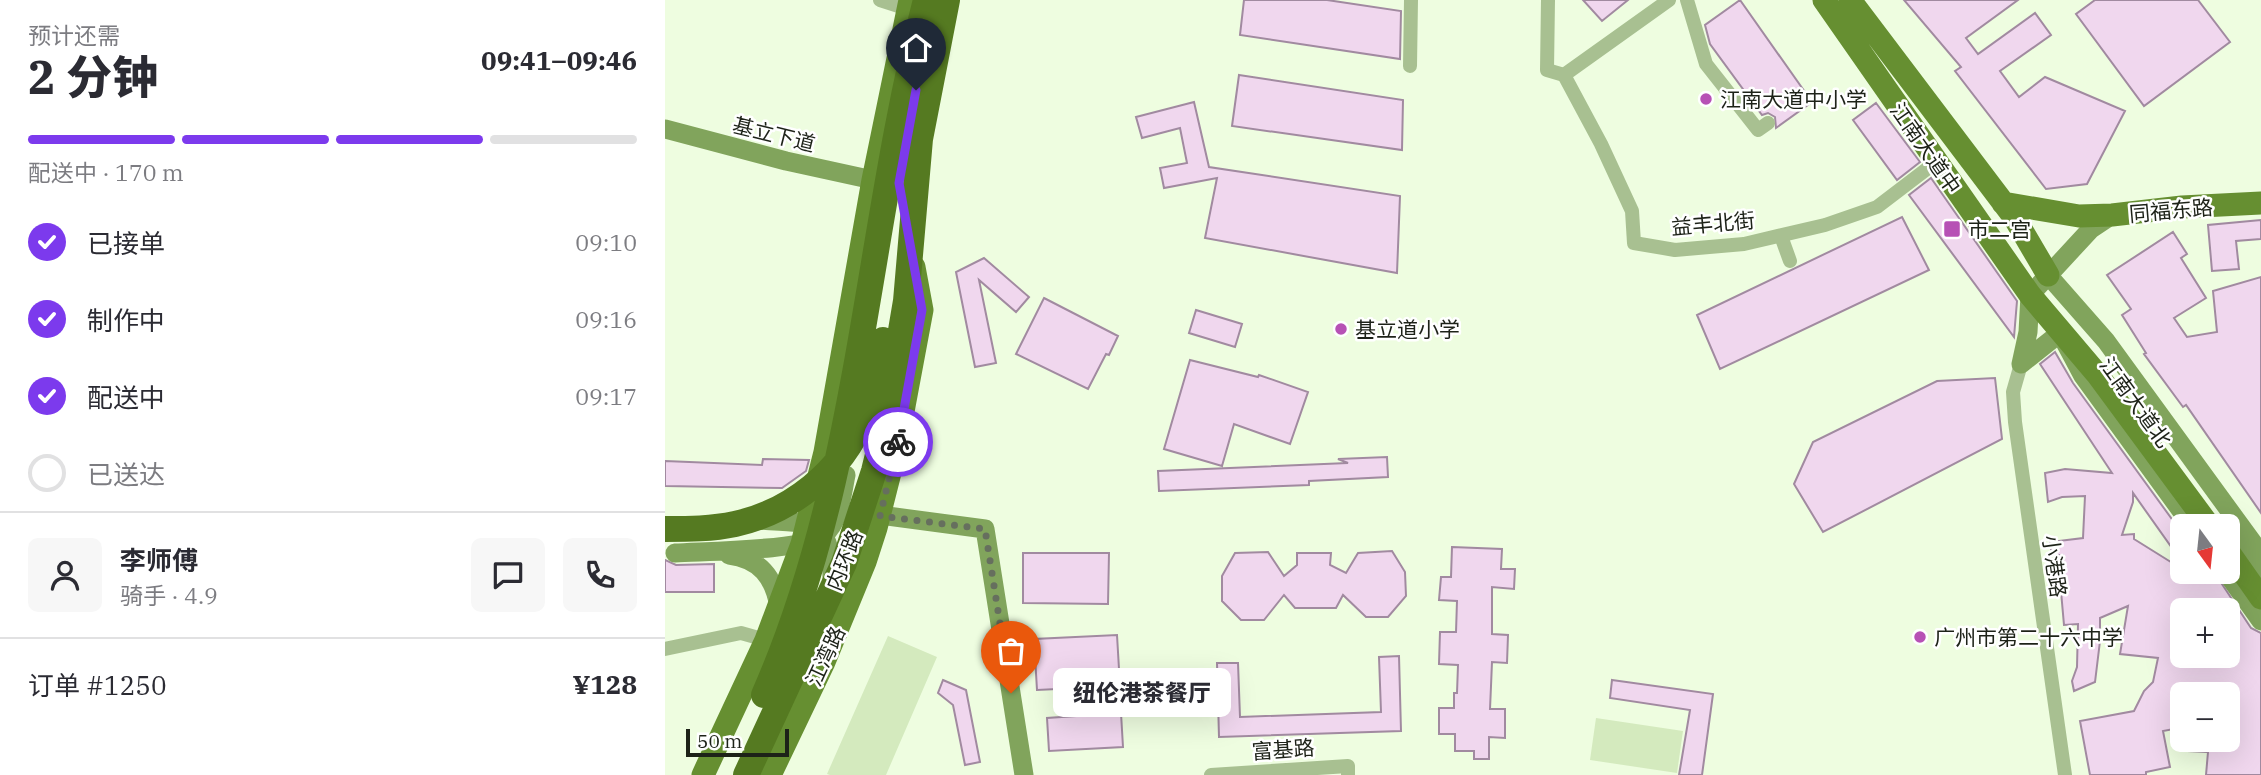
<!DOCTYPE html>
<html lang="zh">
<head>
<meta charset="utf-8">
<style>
  :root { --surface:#fff; --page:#f7f7f7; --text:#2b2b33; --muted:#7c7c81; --line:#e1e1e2; --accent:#7c3aed }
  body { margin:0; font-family:"IBM Plex Serif","Noto Sans SC",serif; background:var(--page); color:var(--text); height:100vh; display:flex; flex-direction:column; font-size:26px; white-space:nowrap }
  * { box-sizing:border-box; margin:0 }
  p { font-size:23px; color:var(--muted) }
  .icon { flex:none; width:38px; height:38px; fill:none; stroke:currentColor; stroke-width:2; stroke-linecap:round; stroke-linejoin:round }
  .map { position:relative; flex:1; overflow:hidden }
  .side { display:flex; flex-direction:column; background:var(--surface); width:665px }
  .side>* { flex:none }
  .needle { width:46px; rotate:165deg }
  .tools { position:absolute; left:1505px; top:514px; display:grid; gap:14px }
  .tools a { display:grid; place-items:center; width:70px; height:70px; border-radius:10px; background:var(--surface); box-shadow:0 7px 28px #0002; font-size:35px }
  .scale { position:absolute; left:21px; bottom:18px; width:103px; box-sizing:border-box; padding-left:7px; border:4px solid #1d2218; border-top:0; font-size:19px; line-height:24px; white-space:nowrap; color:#1d2218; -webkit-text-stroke:5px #fff; paint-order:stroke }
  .pin { position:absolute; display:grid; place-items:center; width:60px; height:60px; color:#fff; margin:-72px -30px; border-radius:50% 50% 50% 0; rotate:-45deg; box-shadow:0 0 7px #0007 }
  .pin .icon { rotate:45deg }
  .courier { position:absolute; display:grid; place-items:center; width:70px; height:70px; margin:-35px; border:5px solid #7c3aed; border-radius:50%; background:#fff; color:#222; box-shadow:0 2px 9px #0007 }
  .bubble { position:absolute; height:49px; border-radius:10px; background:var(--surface); box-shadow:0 7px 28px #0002; font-size:23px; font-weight:800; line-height:49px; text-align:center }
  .headline em { font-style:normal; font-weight:800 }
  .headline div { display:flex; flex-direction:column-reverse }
  .headline { display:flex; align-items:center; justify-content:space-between; height:119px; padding:0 28px }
  h1 { font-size:46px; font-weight:800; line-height:52px }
  .bar { display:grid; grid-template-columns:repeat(4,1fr); gap:10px 7px; align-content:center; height:84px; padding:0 28px }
  .bar i { height:9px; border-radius:5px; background:var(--line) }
  .bar .on { background:var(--accent) }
  .bar p { grid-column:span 4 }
  .line { display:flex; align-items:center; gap:18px; padding:0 28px; border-top:2px solid var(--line) }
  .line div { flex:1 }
  .round { display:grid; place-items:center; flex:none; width:74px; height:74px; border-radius:10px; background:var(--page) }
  ol { padding:0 28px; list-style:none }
  li { display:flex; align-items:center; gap:21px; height:77px }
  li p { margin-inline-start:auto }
  li .icon { padding:7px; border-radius:50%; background:var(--accent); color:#fff; stroke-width:4 }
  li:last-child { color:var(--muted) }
  li i { width:38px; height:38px; border:4px solid var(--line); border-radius:50% }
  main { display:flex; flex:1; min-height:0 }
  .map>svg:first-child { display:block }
  .green { fill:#d4eabe }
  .building { fill:#f0d7ee; stroke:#a18aa0; stroke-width:2; fill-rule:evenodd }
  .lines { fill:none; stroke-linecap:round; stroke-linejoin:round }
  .street { stroke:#a8c091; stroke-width:14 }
  .secondary { stroke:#81a45c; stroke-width:19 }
  .primary { stroke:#668f31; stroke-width:23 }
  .highway-bridge { stroke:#557a21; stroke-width:26 }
  .done { stroke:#666f5e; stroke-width:7; stroke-dasharray:0 12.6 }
  .route { stroke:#7c3aed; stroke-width:9 }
  .poi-dot { fill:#b751b5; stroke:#fff; stroke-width:2.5 }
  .labels { text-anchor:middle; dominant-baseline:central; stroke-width:5; stroke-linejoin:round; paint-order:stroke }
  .poi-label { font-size:21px; fill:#1d2218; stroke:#fff; text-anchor:start }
  .street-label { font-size:21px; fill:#1d2218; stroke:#fff }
</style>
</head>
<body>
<main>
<section class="side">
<div class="headline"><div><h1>2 分钟</h1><p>预计还需</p></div><em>09:41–09:46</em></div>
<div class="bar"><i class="on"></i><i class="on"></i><i class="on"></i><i></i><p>配送中 · 170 m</p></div>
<ol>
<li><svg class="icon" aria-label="check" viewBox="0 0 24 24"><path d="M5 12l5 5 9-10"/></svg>已接单<p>09:10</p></li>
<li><svg class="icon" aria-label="check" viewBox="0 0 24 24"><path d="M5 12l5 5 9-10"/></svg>制作中<p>09:16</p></li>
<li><svg class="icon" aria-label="check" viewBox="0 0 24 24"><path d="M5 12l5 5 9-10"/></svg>配送中<p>09:17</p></li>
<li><i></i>已送达</li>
</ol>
<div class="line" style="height:126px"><a class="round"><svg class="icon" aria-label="person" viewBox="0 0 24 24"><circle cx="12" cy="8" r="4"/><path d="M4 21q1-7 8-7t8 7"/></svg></a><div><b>李师傅</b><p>骑手 · 4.9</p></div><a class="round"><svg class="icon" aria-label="chat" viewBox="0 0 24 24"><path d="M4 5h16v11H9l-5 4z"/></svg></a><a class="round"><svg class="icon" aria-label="phone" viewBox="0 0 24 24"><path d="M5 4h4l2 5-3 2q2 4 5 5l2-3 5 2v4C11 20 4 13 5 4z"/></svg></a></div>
<div class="line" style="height:91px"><div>订单 #1250</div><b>¥128</b></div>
</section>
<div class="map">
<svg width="1596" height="775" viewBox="0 0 1596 775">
  <rect width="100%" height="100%" fill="#eefde0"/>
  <path class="green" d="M223,636L272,657L221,775H165L162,774Z
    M931,718L1018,731L1012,773L925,760Z"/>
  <path class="building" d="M579,0H662L736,11L735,59L575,35Z
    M918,0H963L937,21Z
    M1075,0L1147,102L1111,128L1110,117L1103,113L1097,115L1045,44L1040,25Z
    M1239,0H1353L1301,38L1313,54L1370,13L1386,35L1335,71L1354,97L1380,77L1460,111L1422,184L1381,189L1290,71L1296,67Z
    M1430,0H1533L1565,42L1479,106L1411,14Z
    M574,75L738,100L737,150L567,126Z
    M529,102L544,167L735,196L732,273L540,238L552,178L499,188L495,168L522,163L515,128L477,138L471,117Z
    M1211,103L1255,162L1232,180L1188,120Z
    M1266,178L1352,301L1349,337L1244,195Z
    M1237,217L1264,270L1055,369L1032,315Z
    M1596,220V239L1571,241L1574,269L1547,271L1543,225Z
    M1508,232L1522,254L1516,258L1541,298L1509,318L1522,337L1552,332L1548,291L1596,277V513L1521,405L1518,407L1479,354L1481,353L1457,315L1466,309L1442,275Z
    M319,258L364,297L351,312L314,280L331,363L310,367L291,272Z
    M379,298L453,336L444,355L441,354L423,389L351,354Z
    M531,310L577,324L570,347L524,333Z
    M1390,352L1408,383L1517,533V562L1468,493V502L1457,535L1469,534V539L1517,569V572H1549L1586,628L1596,633V775H1541L1543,752L1523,751V740H1563V695H1517V702H1509L1514,728L1498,731L1505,767L1481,772V775H1425L1415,721L1469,711L1479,691L1488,682L1493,658L1455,654L1463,606L1435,618V641L1430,682L1409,691L1407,681L1412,667L1413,624L1399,625L1395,580H1399L1398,555H1387L1385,542L1418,538L1420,496L1397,497L1383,502L1380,473L1400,469L1447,473L1375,364ZM1517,611H1563V656H1517Z
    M525,360L593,377L594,375L643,392L625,444L569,424L557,466L499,449Z
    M1330,378L1337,439L1158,532L1129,484L1148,442L1272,381Z
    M722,457L723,477L644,481V485L494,491L493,471L683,463L673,459Z
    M98,459L144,460L141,471L117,488L0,486V461L97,465Z
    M787,547L837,549L836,569H850L849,589L827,587V634L843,635L842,663L827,662L826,686L825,709H840V738L824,737V759H809V751H790V734H774V708H789V693H792L793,665L774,664L775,632H791L792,601L774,600L776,577H786Z
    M727,551L740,572L741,596L723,617H701L678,595L671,608H630L619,595L599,620H576L557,601V576L570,553L603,552L619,576L632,565V553H666L665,565L681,573L693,553Z
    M358,553H444L443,604L358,603Z
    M0,560L11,565L49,564V592H0Z
    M452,635L455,686L372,690L369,639Z
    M734,656L736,731L554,737L552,663H573L575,717L716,712L714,657Z
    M278,680L301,690L315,762L300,765L288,705L273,693Z
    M947,680L1048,694L1037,775H1014L1025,710L945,698Z
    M456,713L458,747L384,751L382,718Z"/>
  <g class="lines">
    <path class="street" d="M215,0L243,9
      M883,0L882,70L899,75L936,144L967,211L969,243L1010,250L1079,244L1160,225L1212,207L1271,162
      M1022,0L1041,64L1093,130L1103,123
      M745,66L746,0
      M899,75L1004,0
      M1116,236L1125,261
      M1356,364L1348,392L1350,422L1400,775
      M0,649L76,633L101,640
      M546,775L683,766V775"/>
    <path class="secondary" d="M0,129L121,161L208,180
      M1383,275L1441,341L1596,554
      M1356,364L1395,333L1418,376L1528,527
      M1356,364L1363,332L1365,295L1426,229L1447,215
      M215,515L320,529L359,775
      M90,520C147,523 168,517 167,585
      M1574,545L1596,575
      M10,553C39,551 141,551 159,535C175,521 177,494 181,475
      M64,555C95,559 109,577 114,607
      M1561,572L1596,621"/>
    <path class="primary" d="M1159,0L1365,295L1432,374L1545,527
      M1185,0L1349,217L1383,275
      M1338,203L1414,216L1447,215L1517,207L1596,203
      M1563,551L1596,598
      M38,775L101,640L137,544L160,452L208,180L245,0
      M105,775L159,662L200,562L211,528L231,449L257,310L249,267"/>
    <path class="highway-bridge" d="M0,529C23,529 47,529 70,524C125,512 177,472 198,418C208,393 213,366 218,340
      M99,695C196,476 201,230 261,0
      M81,775L179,563L209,471L219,431L241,301L255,139L282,0"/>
  </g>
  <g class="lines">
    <path class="done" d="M233,442L215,516L320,529L346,693"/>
    <path class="route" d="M233,442L257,310L234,183L251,90"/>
  </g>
  <g class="poi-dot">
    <circle cx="1041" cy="99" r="7"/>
    <rect x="1278" y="220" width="18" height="18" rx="3.5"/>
    <circle cx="676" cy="329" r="7"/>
    <circle cx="1255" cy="637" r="7"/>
  </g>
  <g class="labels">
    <g class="poi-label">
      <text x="1055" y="99">江南大道中小学</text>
      <text x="1303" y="229">市二宫</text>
      <text x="690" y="329">基立道小学</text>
      <text x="1269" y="637">广州市第二十六中学</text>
    </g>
    <g class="street-label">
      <text transform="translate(109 134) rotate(14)">基立下道</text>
      <text transform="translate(1261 148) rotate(55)">江南大道中</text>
      <text transform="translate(1506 210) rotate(-5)">同福东路</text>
      <text transform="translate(1048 223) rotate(-5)">益丰北街</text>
      <text transform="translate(1471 402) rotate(54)">江南大道北</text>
      <text transform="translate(179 560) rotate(-68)">内环路</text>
      <text transform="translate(1390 566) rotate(82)">小港路</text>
      <text transform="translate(160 656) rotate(-65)">江湾路</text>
      <text transform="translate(618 749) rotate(-4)">富基路</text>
    </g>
  </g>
</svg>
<div class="tools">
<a><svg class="needle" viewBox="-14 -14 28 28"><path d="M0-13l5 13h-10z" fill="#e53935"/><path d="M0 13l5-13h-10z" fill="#7c7c81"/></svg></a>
<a>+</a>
<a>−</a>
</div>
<div class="scale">50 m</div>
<div class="pin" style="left:346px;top:693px;background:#ea580c"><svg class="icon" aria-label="bag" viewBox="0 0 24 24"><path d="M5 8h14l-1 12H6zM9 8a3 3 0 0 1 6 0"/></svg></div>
<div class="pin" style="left:251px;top:90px;background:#1f2937"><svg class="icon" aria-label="home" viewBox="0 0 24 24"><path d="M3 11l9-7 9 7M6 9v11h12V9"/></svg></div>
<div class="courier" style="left:233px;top:442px"><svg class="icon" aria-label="bike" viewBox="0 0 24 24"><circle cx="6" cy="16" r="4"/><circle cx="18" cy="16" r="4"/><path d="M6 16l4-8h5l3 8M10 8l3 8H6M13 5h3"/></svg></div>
<div class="bubble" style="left:388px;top:668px;width:178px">纽伦港茶餐厅</div>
</div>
</main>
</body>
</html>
